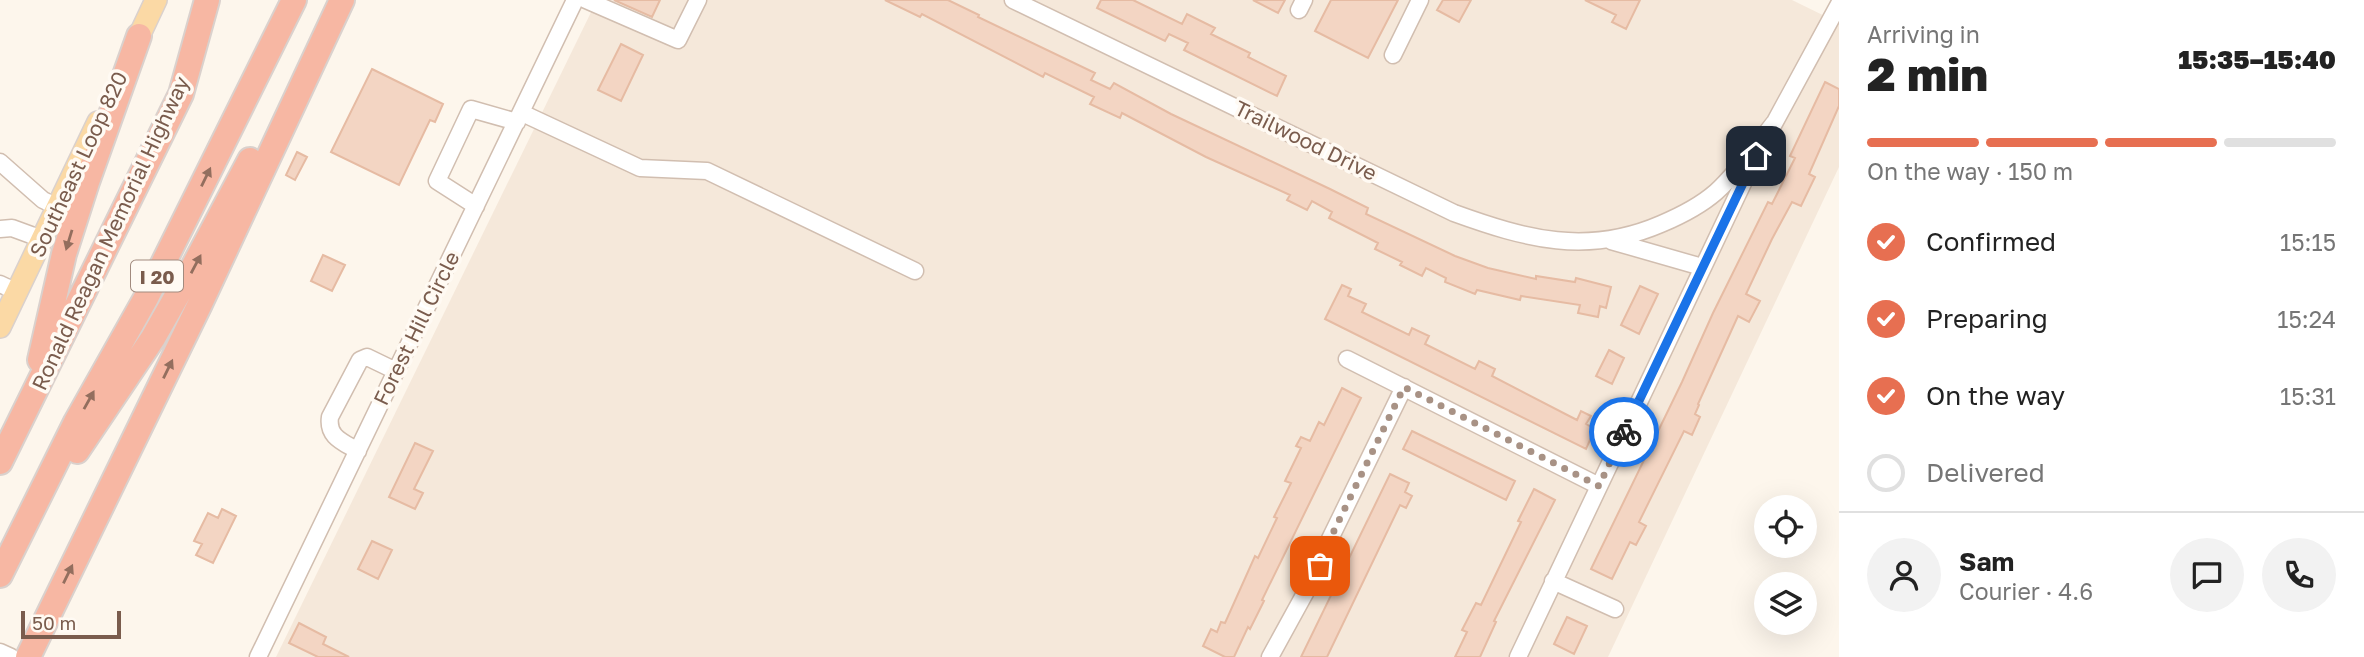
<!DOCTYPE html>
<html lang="en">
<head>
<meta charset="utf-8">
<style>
  :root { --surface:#fff; --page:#f2f2f2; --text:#222; --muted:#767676; --line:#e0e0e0; --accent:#e76f51 }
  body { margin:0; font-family:"Golos Text",sans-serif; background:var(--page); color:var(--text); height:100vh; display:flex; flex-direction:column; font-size:26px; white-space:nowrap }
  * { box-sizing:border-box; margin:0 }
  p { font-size:23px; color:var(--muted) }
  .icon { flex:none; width:38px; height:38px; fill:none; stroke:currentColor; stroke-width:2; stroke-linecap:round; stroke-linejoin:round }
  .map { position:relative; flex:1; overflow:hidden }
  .panel { display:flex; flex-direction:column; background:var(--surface); width:525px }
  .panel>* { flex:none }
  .buttons { position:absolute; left:1754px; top:495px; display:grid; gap:14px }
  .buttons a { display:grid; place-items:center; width:63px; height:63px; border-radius:50%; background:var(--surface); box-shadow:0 7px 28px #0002; font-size:35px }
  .scale { position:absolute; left:21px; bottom:18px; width:100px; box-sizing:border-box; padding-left:7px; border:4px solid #7a5c4d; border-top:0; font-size:19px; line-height:24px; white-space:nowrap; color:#7a5c4d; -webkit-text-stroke:5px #fffaf3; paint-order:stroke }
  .pin { position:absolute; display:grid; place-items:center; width:60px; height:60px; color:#fff; margin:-30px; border-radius:14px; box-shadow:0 4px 10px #0006 }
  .courier { position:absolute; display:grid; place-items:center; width:70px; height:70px; margin:-35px; border:5px solid #1a73e8; border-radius:50%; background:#fff; color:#222; box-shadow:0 2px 9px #0007 }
  .overview em { font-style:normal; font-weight:800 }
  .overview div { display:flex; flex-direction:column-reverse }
  .overview { display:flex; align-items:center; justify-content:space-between; height:119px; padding:0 28px }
  h1 { font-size:46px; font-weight:800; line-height:52px }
  .bar { display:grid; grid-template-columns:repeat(4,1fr); gap:10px 7px; align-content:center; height:84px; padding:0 28px }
  .bar i { height:9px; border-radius:5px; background:var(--line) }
  .bar .current { background:var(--accent) }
  .bar p { grid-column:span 4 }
  .line { display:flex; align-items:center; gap:18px; padding:0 28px; border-top:2px solid var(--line) }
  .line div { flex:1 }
  .round { display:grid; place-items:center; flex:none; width:74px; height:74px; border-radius:37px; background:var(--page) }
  ol { padding:0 28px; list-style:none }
  li { display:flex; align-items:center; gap:21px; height:77px }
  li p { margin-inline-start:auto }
  li .icon { padding:7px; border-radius:50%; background:var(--accent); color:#fff; stroke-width:4 }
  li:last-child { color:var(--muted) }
  li i { width:38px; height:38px; border:4px solid var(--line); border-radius:50% }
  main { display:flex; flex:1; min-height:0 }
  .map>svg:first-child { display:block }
  .residential { fill:#f5e8da }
  .building { fill:#f3d5c3; stroke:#e6bba3; stroke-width:2 }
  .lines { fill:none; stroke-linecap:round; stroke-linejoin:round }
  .minor-casing { stroke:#d1beb0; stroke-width:19 }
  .major-casing { stroke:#dad1cd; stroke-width:24 }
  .highway-casing { stroke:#dad1cd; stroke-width:28 }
  .minor { stroke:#fff; stroke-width:16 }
  .major { stroke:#fbd9a5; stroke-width:21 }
  .highway { stroke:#f7b7a3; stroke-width:24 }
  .oneway { fill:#936e5e }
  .done { stroke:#a89285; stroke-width:7; stroke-dasharray:0 12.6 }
  .route { stroke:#1a73e8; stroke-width:9 }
  .labels { text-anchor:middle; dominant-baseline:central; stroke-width:7; stroke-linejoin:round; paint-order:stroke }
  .shield { fill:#fffaf3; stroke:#a28b7f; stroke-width:2 }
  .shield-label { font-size:19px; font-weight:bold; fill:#7a5c4d }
  .street-label { font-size:21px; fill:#7a5c4d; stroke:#fffaf3 }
</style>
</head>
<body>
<main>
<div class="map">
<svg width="1839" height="657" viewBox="0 0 1839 657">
  <rect width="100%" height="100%" fill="#fdf6ec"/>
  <path class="residential" d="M597,0H1792L1839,23V167L1608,657H276Z"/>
  <path class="building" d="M614,0H660L652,17Z
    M885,0H948L979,15L978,17L1095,73L1091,80L1110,89L1114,83L1171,114L1330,189L1368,208L1366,214L1455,256L1488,268L1536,279V276L1575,282L1576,278L1611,287L1606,308L1600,306L1598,317L1578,313L1580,305L1521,296L1520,300L1477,290L1475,294L1445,282L1446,278L1426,268L1422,276L1400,265L1402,262L1375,249L1378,243L1329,218L1332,212L1312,201L1307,210L1287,200L1290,195L1206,157L1122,113L1120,118L1090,104L1094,97L1045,73L1043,77L922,14L920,17Z
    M1101,0H1133L1182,24L1187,14L1215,28L1211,34L1250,53L1248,57L1286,76L1277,96L1184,50L1188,43L1169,34L1165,41L1097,8Z
    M1253,0H1285L1278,13Z
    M1331,0H1398L1368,58L1315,31Z
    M1443,0H1471L1459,22L1437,10Z
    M1585,0H1640L1626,29L1612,22L1616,15Z
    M621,44L643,55L621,101L598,90Z
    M372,69L443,104L435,122L430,120L399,185L331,152Z
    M1825,82L1839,89V106L1809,174L1815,177L1801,206L1792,202L1772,239L1746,294L1760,301L1749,322L1738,316L1698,404L1699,405L1695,414L1700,417L1692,435L1684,431L1639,522L1646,526L1636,545L1630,542L1612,579L1591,569L1682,382L1713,313L1768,202L1772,204L1795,158L1790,156Z
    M297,152L307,157L295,180L286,175Z
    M323,255L345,265L332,291L311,281Z
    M1342,285L1351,289L1348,296L1366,304L1362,312L1409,335L1412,328L1429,336L1425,344L1475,369L1479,361L1495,369L1492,376L1577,420L1581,411L1591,416L1586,424L1595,429L1586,449L1325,319Z
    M1640,286L1658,294L1639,334L1621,325Z
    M1609,350L1624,358L1612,384L1596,376Z
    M1342,388L1361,398L1262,600L1264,601L1250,629L1248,627L1234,657H1225L1203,646L1211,629L1217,632L1221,622L1225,623L1255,556L1258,558L1277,518L1274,517L1291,483L1285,481L1301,448L1296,446L1301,437L1310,441L1319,422L1324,425Z
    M1412,431L1515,481L1506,500L1403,449Z
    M415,443L433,451L414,489L423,493L415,509L389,497Z
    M1390,474L1409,483L1405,492L1412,496L1406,508L1400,505L1327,657H1301Z
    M1534,489L1555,500L1494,621L1496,622L1480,657H1455L1467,632L1462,630L1476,603L1481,605L1521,522L1518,521Z
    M222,509L236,516L213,563L196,555L202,544L194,541L208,513L218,518Z
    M372,541L392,550L378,579L358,569Z
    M1567,617L1587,626L1574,654L1554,644Z
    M299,623L326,637L323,644L349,657H318L289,643Z"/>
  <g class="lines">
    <g class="minor-casing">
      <path id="minor" d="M586,0L678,40L698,0
        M1013,0L1454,213C1526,239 1587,256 1661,224C1680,216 1700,206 1716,192C1738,172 1756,146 1774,123
        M1299,10L1304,0
        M1393,55L1420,0
        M522,113L640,168L707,171L915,271
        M1770,131L1839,4
        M0,162L43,200L58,207
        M476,206L437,181L471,109L517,122
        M0,229L12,228L42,239
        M1611,241L1702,267
        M0,284L17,292
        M1347,359L1599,486
        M358,451C343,442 327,437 330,417L360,360L367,357L396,371
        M1553,581L1615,609
        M0,652L11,657
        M258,657L575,0
        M1270,657L1320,566L1329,541L1404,387
        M1518,657L1754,160"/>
    </g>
    <g class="major-casing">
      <path id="major" d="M133,49L156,0
        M0,327L98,122"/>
    </g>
    <g class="highway-casing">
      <path id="highway" d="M40,360L64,254L87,182L139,36
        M77,451L153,338L191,271L250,160
        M0,462L181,94L207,0
        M0,575L76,422L147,296L294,0
        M28,657L199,306L342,0"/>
    </g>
    <use href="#minor" class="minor"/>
    <use href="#major" class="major"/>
    <use href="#highway" class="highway"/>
  </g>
  <defs><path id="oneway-solid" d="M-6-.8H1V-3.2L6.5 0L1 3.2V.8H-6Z" transform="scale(1.75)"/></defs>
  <g class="oneway">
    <use href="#oneway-solid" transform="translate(206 177) rotate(-64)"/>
    <use href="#oneway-solid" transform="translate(69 240) rotate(107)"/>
    <use href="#oneway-solid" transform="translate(196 264) rotate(-62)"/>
    <use href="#oneway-solid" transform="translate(168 369) rotate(-64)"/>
    <use href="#oneway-solid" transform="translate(89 400) rotate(-61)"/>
    <use href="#oneway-solid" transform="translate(68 574) rotate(-64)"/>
  </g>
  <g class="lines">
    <path class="done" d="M1320,566L1329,541L1404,387L1599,486L1624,432"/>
    <path class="route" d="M1624,432L1756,156"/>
  </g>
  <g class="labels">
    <rect class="shield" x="131" y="260.5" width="52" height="31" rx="5"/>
    <g class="shield-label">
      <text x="157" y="276">I 20</text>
    </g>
    <g class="street-label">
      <text transform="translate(1306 140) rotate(26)">Trailwood Drive</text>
      <text transform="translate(78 164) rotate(-65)">Southeast Loop 820</text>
      <text transform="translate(110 233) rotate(-65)">Ronald Reagan Memorial Highway</text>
      <text transform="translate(416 328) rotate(-64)">Forest Hill Circle</text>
    </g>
  </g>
</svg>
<div class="buttons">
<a><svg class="icon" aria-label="locate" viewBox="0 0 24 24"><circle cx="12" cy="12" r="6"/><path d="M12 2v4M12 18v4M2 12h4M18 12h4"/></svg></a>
<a><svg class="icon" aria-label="layers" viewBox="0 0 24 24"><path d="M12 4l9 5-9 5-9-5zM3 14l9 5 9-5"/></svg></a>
</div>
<div class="scale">50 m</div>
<div class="pin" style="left:1320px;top:566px;background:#ea580c"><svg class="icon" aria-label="bag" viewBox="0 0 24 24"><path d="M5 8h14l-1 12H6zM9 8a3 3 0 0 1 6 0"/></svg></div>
<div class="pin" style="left:1756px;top:156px;background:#1f2937"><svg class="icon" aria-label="home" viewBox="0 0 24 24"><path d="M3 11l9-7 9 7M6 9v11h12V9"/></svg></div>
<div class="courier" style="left:1624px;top:432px"><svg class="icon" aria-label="bike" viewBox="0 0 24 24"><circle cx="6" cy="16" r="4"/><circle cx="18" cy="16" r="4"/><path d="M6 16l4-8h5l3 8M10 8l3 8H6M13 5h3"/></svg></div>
</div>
<section class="panel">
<div class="overview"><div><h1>2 min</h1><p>Arriving in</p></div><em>15:35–15:40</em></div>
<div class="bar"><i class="current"></i><i class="current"></i><i class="current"></i><i></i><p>On the way · 150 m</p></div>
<ol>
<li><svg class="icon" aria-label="check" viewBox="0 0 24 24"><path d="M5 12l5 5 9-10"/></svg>Confirmed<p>15:15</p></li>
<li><svg class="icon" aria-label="check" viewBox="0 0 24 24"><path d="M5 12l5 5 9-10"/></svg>Preparing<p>15:24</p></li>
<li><svg class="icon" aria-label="check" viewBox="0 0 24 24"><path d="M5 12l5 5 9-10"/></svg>On the way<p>15:31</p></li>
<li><i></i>Delivered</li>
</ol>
<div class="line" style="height:126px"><a class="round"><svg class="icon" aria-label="person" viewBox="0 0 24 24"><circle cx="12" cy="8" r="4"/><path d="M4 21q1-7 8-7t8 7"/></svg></a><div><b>Sam</b><p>Courier · 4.6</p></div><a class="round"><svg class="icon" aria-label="chat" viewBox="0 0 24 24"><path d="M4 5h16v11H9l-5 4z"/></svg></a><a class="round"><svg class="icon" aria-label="phone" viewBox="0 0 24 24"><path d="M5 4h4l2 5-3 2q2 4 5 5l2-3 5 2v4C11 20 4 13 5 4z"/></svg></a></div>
</section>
</main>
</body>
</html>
